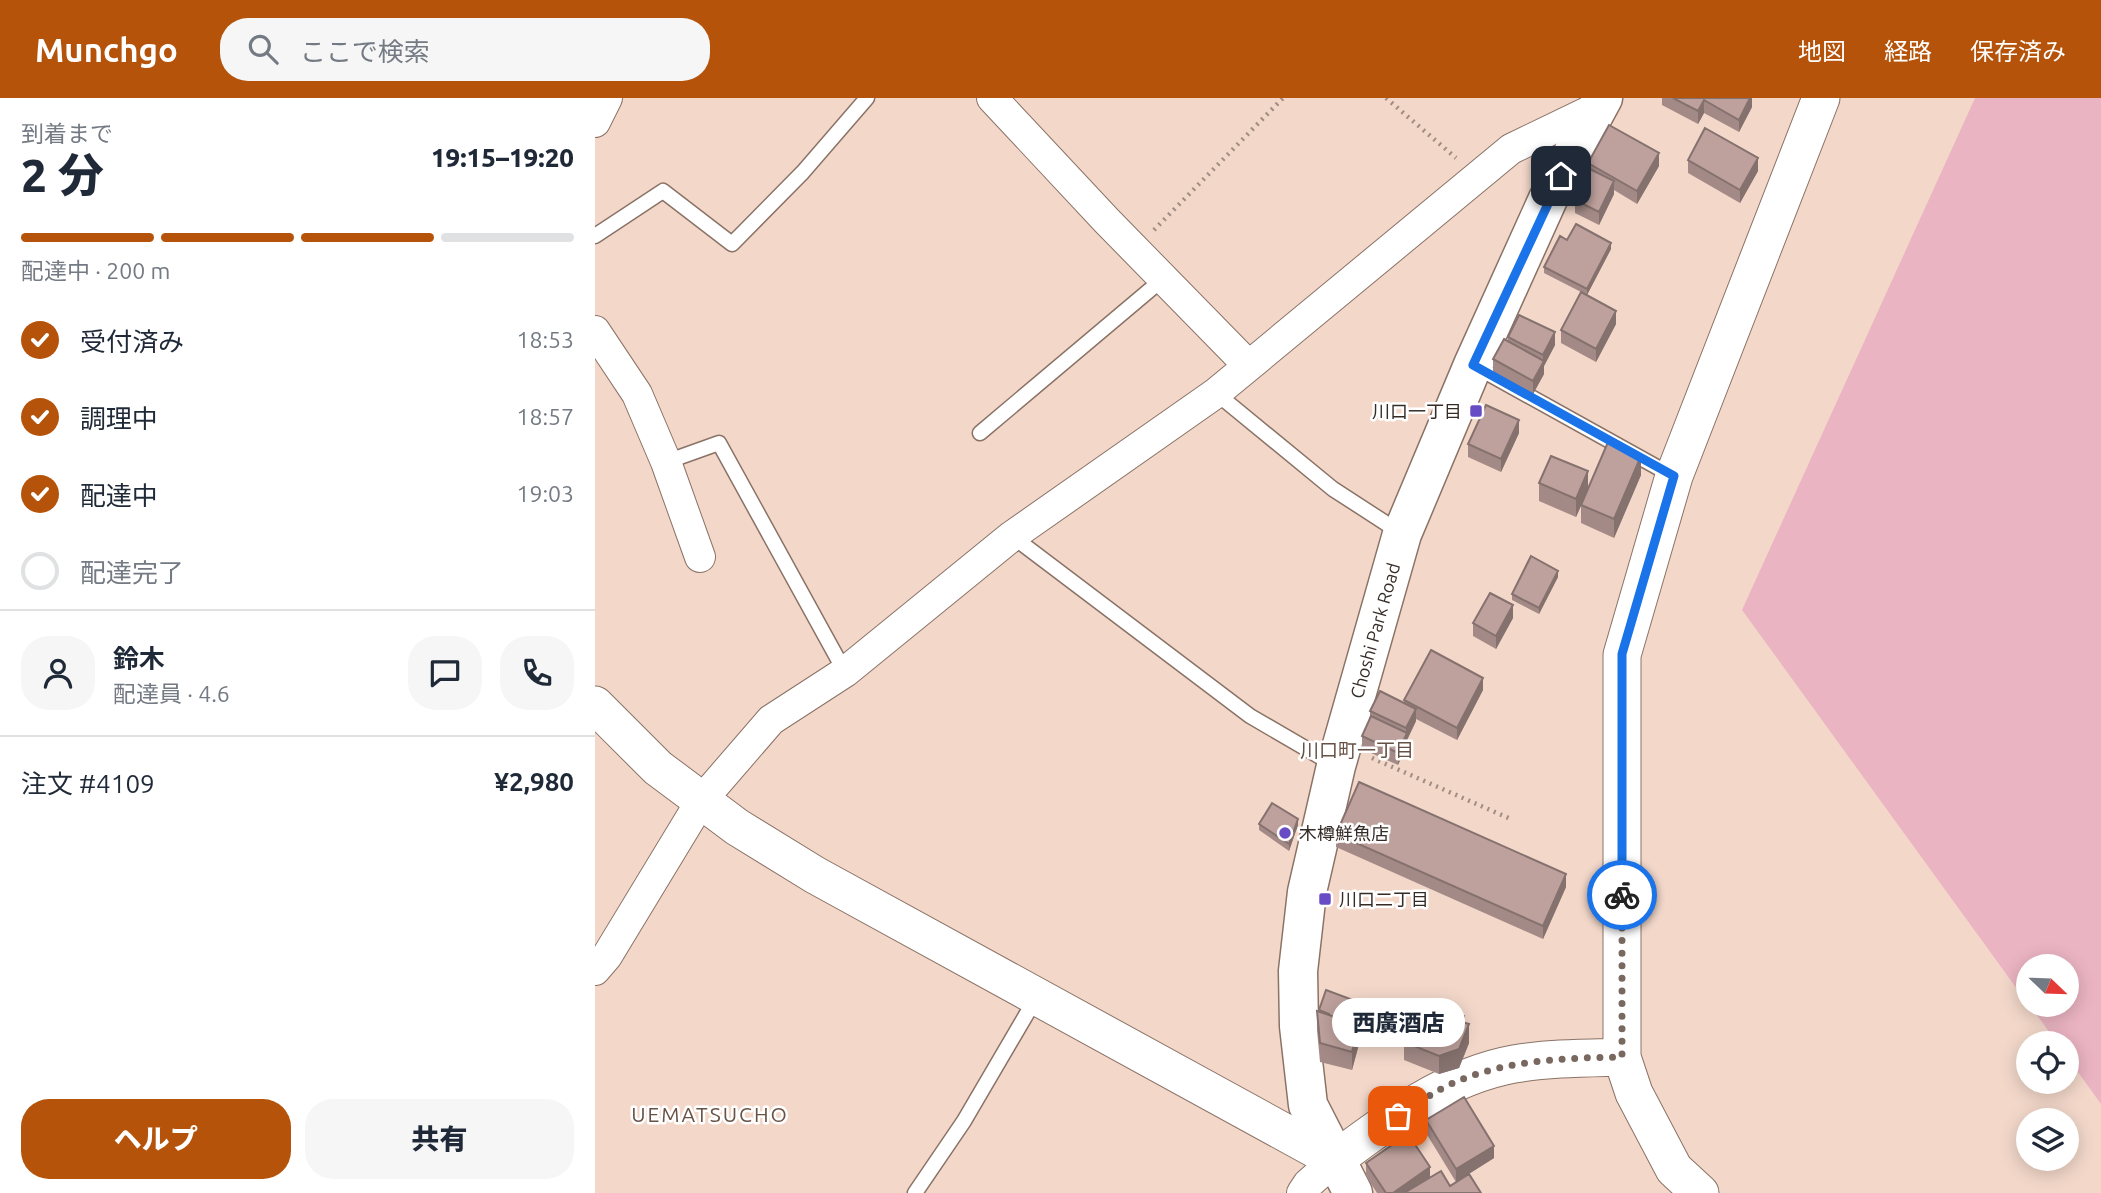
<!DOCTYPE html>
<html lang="ja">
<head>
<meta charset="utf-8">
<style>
  :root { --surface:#fff; --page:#f6f6f7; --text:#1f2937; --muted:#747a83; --line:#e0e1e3; --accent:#b45309 }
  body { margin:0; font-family:Ubuntu,"Noto Sans JP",sans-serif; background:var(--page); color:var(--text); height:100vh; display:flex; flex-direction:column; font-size:26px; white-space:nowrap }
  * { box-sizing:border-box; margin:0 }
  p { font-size:23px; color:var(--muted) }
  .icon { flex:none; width:38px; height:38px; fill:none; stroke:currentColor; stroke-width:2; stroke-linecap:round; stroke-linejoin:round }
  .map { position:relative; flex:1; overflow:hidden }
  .sheet { display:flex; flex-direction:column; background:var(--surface); width:595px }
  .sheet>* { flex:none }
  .needle { width:46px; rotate:113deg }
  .tools { position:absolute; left:1421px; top:856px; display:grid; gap:14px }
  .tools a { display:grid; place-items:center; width:63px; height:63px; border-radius:50%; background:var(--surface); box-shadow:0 4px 18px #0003; font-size:35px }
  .pin { position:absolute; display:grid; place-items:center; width:60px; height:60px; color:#fff; margin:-30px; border-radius:14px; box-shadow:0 4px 10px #0006 }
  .courier { position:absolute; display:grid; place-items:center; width:70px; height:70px; margin:-35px; border:5px solid #1a73e8; border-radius:50%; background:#fff; color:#222; box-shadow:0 2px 9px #0007 }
  .bubble { position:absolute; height:49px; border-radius:24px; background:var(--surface); box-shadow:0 4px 18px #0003; font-size:23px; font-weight:800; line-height:49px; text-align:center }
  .headline em { font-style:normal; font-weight:800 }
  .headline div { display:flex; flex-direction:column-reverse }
  .headline { display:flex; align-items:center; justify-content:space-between; height:119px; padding:0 21px }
  h1 { font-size:46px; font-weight:800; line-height:52px }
  .bar { display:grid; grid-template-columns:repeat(4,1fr); gap:10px 7px; align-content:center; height:84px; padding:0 21px }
  .bar i { height:9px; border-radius:5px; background:var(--line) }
  .bar .on { background:var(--accent) }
  .bar p { grid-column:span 4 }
  .line { display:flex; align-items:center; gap:18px; padding:0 21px; border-top:2px solid var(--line) }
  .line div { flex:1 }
  .round { display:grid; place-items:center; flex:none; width:74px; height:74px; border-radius:28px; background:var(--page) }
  ol { padding:0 21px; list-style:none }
  li { display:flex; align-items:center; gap:21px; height:77px }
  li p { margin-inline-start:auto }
  li .icon { padding:7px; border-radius:50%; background:var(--accent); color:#fff; stroke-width:4 }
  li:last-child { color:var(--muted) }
  li i { width:38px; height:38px; border:4px solid var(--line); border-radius:50% }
  .cta { display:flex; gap:14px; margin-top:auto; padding:14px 21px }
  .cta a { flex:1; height:80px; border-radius:28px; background:var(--accent); color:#fff; font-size:28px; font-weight:800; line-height:80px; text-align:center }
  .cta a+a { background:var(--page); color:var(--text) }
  header { display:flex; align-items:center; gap:42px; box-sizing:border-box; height:98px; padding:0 35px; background:var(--accent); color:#fff }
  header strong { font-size:33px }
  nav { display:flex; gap:38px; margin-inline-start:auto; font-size:24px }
  .search { width:490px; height:63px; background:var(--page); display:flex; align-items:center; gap:18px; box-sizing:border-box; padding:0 24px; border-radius:28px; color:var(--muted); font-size:26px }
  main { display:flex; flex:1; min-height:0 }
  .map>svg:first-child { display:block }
  .water { fill:#ebb4c2 }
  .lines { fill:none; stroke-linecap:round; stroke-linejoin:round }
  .service-casing { stroke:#8a7266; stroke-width:17 }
  .minor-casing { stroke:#8a7266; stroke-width:32 }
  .tertiary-casing { stroke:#8a7266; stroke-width:39 }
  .secondary-casing { stroke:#8a7266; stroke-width:41 }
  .path { stroke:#a18d83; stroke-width:4.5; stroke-dasharray:2 5; stroke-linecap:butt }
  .service { stroke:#fff; stroke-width:14 }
  .minor { stroke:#fff; stroke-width:30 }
  .tertiary { stroke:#fff; stroke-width:37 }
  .secondary { stroke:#fff; stroke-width:38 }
  .wall { fill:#a38a87 }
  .shaded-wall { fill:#85716e }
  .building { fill:#bea19d; stroke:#85716e; stroke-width:2 }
  .done { stroke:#786860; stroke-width:7; stroke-dasharray:0 12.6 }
  .route { stroke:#1a73e8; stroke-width:9 }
  .poi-dot { fill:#684cc5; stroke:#fff; stroke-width:2.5 }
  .labels { text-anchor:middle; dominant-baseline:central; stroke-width:5; stroke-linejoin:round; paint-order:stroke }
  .poi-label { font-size:18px; fill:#362c27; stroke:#fff; text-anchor:start }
  .street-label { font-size:18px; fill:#362c27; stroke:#fff }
  .neighbourhood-label { font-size:19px; fill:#685145; stroke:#fff }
  .quarter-label { font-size:21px; letter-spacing:2px; fill:#685145; stroke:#fff }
</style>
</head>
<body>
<header>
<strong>Munchgo</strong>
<div class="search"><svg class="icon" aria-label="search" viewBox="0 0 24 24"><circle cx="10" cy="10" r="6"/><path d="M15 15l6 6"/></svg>ここで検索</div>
<nav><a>地図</a><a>経路</a><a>保存済み</a></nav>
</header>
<main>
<section class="sheet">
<div class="headline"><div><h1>2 分</h1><p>到着まで</p></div><em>19:15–19:20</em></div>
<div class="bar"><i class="on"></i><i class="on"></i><i class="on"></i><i></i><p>配達中 · 200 m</p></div>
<ol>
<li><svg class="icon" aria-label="check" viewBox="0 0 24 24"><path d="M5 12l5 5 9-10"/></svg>受付済み<p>18:53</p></li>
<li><svg class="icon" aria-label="check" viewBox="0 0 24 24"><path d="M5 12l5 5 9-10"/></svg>調理中<p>18:57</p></li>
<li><svg class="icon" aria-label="check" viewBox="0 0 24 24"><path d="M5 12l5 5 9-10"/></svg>配達中<p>19:03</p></li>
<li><i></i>配達完了</li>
</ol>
<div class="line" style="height:126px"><a class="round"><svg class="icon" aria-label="person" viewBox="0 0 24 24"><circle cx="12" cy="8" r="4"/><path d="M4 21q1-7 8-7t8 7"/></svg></a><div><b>鈴木</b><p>配達員 · 4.6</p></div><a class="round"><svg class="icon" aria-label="chat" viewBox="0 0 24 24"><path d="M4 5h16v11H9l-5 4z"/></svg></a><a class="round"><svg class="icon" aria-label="phone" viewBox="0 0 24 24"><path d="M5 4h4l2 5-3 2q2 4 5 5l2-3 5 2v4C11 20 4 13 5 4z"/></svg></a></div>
<div class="line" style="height:91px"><div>注文 #4109</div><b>¥2,980</b></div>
<div class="cta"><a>ヘルプ</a><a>共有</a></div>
</section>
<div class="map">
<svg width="1506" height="1095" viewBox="0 0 1506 1095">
  <rect width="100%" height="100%" fill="#f3d8ca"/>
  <path class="water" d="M1380,0H1506V1006L1472,959V945H1462L1434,906H1472V868H1433V906L1147,512Z"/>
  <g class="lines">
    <g class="service-casing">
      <path id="service" d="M0,138L68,93L137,146L208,74L272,0
        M878,267L1078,378
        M621,295L738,391L806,435
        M385,335L569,180
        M71,364L124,345L250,574
        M417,438L655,618L741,668
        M320,1095L369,1023L441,900"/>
    </g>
    <g class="minor-casing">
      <path id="minor" d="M397,0L512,123L653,267
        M0,24L12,0
        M0,233L42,296L71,364L105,459
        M0,872L12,858L106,703L176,622L250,574L417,438L621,295L916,51L1003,9
        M707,1095L713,1086L740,1062"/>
    </g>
    <g class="tertiary-casing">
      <path id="tertiary" d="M0,607L63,670L142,729L220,777L740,1062C793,1022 852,978 919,966C955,960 991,960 1027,959
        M1105,1095L1079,1071L1039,995L1027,959V557L1079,378L1226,0"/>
    </g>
    <g class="secondary-casing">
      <g id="secondary">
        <path id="s1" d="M758,1095L713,1007L704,928L703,873L712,794L741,668L807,436L878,267L953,101L1008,0"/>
      </g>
    </g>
    <path class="path" d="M791,0L861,60
      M559,132L688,0
      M777,660L918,722"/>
    <use href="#service" class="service"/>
    <use href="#minor" class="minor"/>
    <use href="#tertiary" class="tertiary"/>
    <use href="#secondary" class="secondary"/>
  </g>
  <path class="wall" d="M1067,0H1157V9L1144,34L1109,15L1103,26L1067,7Z
    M1093,62L1163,73L1145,105L1093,75Z
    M993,65L1064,68L1042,106L1019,92V96L1004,127L980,115V102L993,75Z
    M972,142L1016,151L992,197L1021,226L1001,264L966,245V232L986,194L949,175V169Z
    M913,239L960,247L949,268V276L938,296L898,274V261L913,243Z
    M924,335L906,374L873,359V346Z
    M1046,377L1019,440L986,425V408L981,419L944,403V385L993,390Z
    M963,479L944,516L917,502V496Z
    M918,520L901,551L878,538V525Z
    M888,592L862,642L821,621V623L812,642V647L803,667L767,651V638L775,620V613L809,605V602Z
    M664,726L703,727L694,753L664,732Z
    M741,736L971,789L948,841L741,749Z
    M758,908L753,923L764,946L757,972L725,964L722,932V913L724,914V912Z
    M840,920L869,924L874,945L864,970L844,976L809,962V944Z
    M831,1022L899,1060L861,1084L831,1035Z
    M771,1065L835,1079L855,1088L886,1095H782L771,1078Z"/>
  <path class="shaded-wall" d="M1155,0H1157V9L1144,34V22Z
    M1109,2V15L1103,26V13Z
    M1064,55V68L1042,106V93Z
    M1163,60V73L1145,105V92Z
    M1019,83V96L1004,127V114Z
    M1016,145V151L992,197V191Z
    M1021,213V226L1001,264V251Z
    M960,234V247L949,268V276L938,296V283L948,265V257Z
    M924,322V335L906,374V361Z
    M1046,358V377L1019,440V421Z
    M993,373V392L981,419V401Z
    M963,473V479L944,516V510Z
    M918,507V520L901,551V538Z
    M888,580V592L862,642V630Z
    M821,611V623L812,642V647L803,667V655L811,636V630Z
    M703,721V727L694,753V746Z
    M971,776V789L948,841V828Z
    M758,902V908L748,936V929Z
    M874,926V945L864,970L844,976V958Z
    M764,927V946L757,972V954Z
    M899,1048V1060L861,1084V1071Z
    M835,1069V1082L817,1095H798Z"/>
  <path class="building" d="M1078,0H1155L1144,22L1109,2L1103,13Z
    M1014,27L1064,55L1042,93L993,65Z
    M1110,30L1163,60L1145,92L1093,62Z
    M995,71L1019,83L1004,114L980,102Z
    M981,126L1016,145L992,191L949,169L965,138L972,142Z
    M986,194L1021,213L1001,251L966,232Z
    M924,217L960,234L948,257L913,239Z
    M909,241L949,263L938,283L898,261Z
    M891,307L924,322L906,361L873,346Z
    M1013,344L1046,358L1019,421L986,407Z
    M956,358L993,373L981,401L944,385Z
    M936,458L963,473L944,510L917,496Z
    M895,495L918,507L901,538L878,525Z
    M836,552L888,580L862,630L809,602Z
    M785,593L821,611L811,630L775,613Z
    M776,618L812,635L803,655L767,638Z
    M764,684L971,776L948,828L741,736Z
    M677,705L703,721L694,746L664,726Z
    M731,892L758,902L750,923L734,917V916L724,912Z
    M845,908L869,918L867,924L874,926L864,951L844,958L809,944L821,913L840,920Z
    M722,913L764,927L757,954L725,945Z
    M869,999L899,1048L861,1071L831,1022Z
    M813,1036L835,1069L798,1095H791L771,1065Z
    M846,1073L855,1088L874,1076L886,1095H809Z"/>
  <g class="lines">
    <path class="done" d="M803,1018C816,1009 830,1000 844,992C900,962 965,960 1027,959V797"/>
    <path class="route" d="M966,78L878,267L1079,378L1027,556V797"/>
  </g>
  <g class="poi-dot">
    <rect x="874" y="306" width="14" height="14" rx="3.5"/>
    <circle cx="690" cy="735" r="7"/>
    <rect x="723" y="794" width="14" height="14" rx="3.5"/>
  </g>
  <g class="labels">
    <g class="poi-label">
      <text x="867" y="313" text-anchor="end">川口一丁目</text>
      <text x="704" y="735">木樽鮮魚店</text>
      <text x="744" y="801">川口二丁目</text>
    </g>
    <g class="street-label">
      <text stroke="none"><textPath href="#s1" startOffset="583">Choshi Park Road</textPath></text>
    </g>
    <g class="neighbourhood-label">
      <text x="762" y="652">川口町一丁目</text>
    </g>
    <g class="quarter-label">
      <text x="115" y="1016">UEMATSUCHO</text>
    </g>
  </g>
</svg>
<div class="tools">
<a><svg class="needle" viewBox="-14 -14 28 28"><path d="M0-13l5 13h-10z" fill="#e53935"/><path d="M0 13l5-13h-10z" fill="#747a83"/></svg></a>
<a><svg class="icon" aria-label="locate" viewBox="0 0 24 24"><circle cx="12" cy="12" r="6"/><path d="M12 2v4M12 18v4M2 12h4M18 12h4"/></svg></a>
<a><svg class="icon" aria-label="layers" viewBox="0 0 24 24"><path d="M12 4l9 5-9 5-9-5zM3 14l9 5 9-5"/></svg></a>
</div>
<div class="pin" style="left:803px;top:1018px;background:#ea580c"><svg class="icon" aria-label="bag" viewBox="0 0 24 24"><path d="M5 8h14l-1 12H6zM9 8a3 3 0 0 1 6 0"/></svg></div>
<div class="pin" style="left:966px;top:78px;background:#1f2937"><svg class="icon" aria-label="home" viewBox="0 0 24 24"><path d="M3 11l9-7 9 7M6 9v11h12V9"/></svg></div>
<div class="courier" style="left:1027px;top:797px"><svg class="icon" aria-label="bike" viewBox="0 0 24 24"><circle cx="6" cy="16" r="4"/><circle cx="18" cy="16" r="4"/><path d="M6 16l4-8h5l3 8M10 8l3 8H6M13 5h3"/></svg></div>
<div class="bubble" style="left:737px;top:900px;width:133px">西廣酒店</div>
</div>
</main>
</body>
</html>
